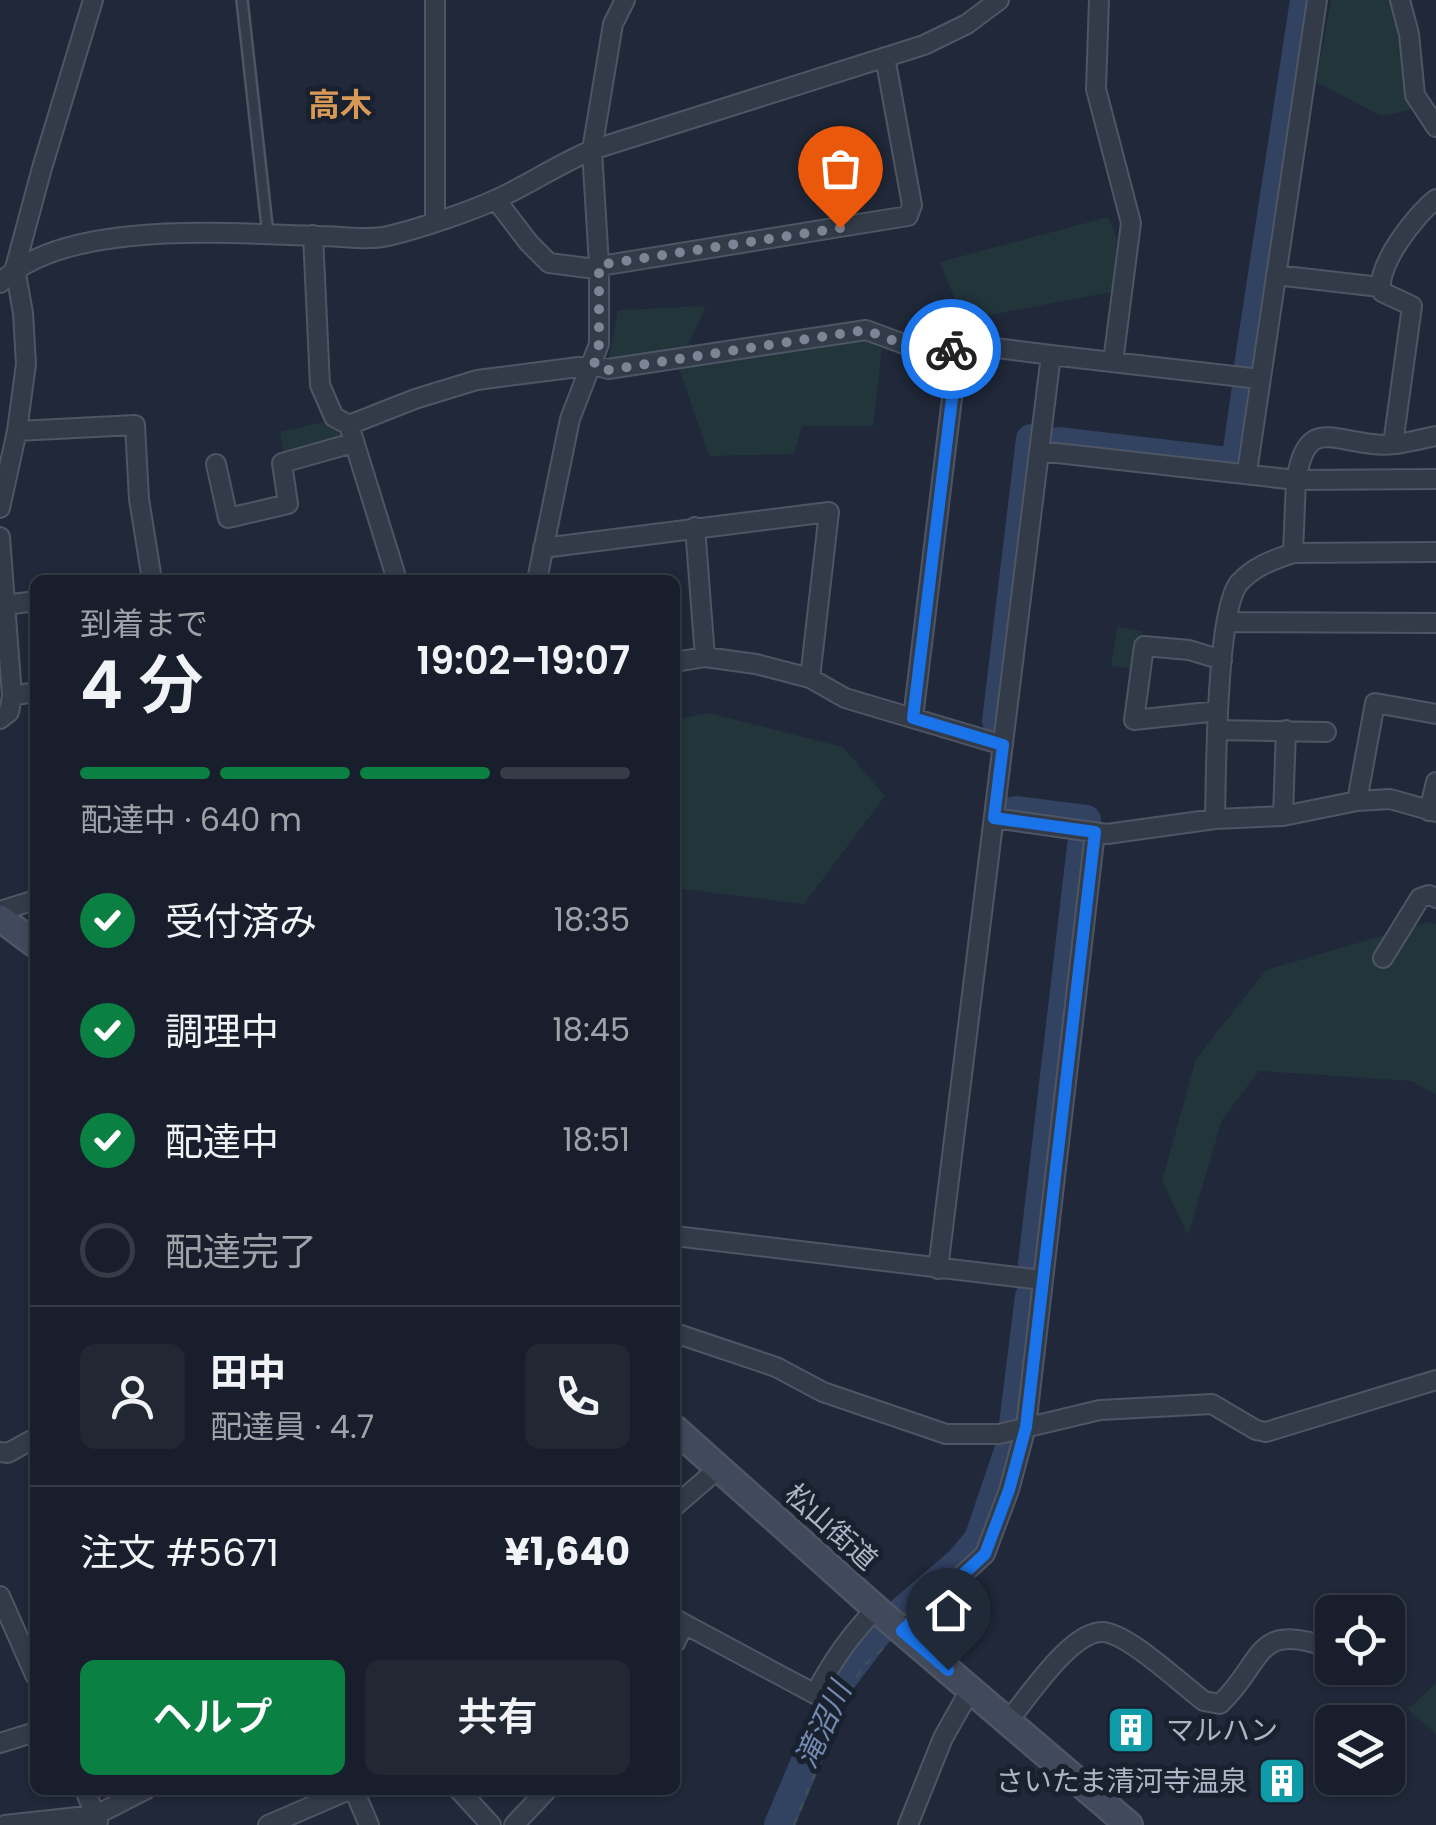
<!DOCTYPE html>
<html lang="ja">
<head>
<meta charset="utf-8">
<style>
  :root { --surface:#181e2b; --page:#212733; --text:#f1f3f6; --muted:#9fa2a9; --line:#363c47; --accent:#0b8043 }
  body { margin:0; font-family:Poppins,"Noto Sans JP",sans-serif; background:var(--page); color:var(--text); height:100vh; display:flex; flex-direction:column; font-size:38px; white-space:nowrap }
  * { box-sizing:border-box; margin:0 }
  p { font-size:32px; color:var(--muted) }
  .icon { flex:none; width:55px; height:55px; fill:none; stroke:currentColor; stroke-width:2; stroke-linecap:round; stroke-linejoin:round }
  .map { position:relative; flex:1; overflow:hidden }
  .drawer { position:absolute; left:30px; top:575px; width:650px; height:1220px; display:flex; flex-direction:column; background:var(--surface); border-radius:15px; box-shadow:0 2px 8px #0004,0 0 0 2px var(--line) }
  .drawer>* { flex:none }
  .fabs { position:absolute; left:1315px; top:1595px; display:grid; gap:20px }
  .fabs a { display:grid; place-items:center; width:90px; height:90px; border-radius:15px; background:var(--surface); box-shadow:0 2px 8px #0004,0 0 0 2px var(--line); font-size:50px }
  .pin { position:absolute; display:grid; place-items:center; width:85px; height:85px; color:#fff; margin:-102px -42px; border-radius:50% 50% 50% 0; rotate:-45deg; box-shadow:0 0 10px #0007 }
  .pin .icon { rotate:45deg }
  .courier { position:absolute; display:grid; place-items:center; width:100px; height:100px; margin:-50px; border:8px solid #1a73e8; border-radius:50%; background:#fff; color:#222; box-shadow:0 2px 12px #0007 }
  .summary em { font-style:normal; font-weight:600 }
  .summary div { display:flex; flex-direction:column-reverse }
  .summary { display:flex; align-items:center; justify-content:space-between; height:170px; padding:0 50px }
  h1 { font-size:65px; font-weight:600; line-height:75px }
  .bar { display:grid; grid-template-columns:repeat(4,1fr); gap:15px 10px; align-content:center; height:120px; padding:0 50px }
  .bar i { height:12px; border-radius:8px; background:var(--line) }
  .bar .selected { background:var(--accent) }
  .bar p { grid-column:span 4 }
  .line { display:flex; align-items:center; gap:25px; padding:0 50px; border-top:2px solid var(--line) }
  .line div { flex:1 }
  .round { display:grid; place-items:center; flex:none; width:105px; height:105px; border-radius:15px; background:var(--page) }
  ol { padding:0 50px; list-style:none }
  li { display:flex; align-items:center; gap:30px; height:110px }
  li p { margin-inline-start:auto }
  li .icon { padding:10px; border-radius:50%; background:var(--accent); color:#fff; stroke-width:4 }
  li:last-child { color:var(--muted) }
  li i { width:55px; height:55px; border:5px solid var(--line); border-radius:50% }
  .action { display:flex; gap:20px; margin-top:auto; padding:20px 50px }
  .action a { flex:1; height:115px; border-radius:15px; background:var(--accent); color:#fff; font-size:40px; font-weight:600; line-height:115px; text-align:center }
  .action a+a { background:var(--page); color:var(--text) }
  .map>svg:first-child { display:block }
  .green { fill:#22353a }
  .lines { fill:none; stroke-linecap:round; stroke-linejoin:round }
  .river { stroke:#324261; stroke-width:30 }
  .lane-casing { stroke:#4e5564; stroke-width:14 }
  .street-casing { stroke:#4e5564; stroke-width:22 }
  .secondary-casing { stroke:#4e5564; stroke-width:30 }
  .path { stroke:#3c5154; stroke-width:2.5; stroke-dasharray:8 8; stroke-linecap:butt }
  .lane { stroke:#333b49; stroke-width:9 }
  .street { stroke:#333b49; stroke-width:18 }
  .secondary { stroke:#41495c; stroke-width:25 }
  .done { stroke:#7c8495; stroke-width:10; stroke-dasharray:0 18 }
  .route { stroke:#1a73e8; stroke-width:12 }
  .labels { text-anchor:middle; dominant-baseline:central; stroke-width:10; stroke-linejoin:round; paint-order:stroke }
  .street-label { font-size:28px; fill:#aeb5c6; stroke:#19202e }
  .poi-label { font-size:28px; fill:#aeb5c6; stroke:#19202e; text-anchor:start }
  .water-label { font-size:30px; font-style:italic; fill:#7489b0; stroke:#19202e }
  .quarter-label { font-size:32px; font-weight:bold; fill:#d89957; stroke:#19202e }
</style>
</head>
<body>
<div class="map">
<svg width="1436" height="1825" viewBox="0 0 1436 1825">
  <rect width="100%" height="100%" fill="#202839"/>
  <path class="green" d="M1331,0H1395L1405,34L1410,110L1381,116L1316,82Z
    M1108,217L1117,238L1112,292L963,320L940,262Z
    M706,306L685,352L609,359L618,310Z
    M862,338L882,349L873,426H802L794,454L709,456L679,368Z
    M328,421L354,439L285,461L280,432Z
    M1117,627L1143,631L1137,669L1111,666Z
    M709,713L843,747L885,796L804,904L675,888V720Z
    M1429,922L1436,924V1095L1412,1081L1259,1071L1222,1120L1188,1235L1162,1181L1196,1059L1266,970Z
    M1436,1683V1734L1408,1709Z"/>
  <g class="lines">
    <path class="river" d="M1249,366L1305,0
      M1058,442L1236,463L1247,387
      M997,721L1031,439
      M1015,811L1086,820
      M1033,1263L1082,846
      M1014,1424L1030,1296
      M779,1825L839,1683L877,1633L960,1562L979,1539L1012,1442"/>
    <g class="lane-casing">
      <path id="lane" d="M242,0L268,235"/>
    </g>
    <g class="street-casing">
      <path id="street" d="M1099,0L1096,89L1131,223L1113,362
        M1400,0L1409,34L1415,95L1436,127
        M496,200L529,243L549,263L588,268L908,216L912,205L885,57
        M435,220V0
        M313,235L320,385L334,417L349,425L397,580
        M1276,275L1380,287
        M0,283C66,218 232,234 319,236C340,236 367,241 388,236C418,229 469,212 497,199C529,184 559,164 592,150L924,45L967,24L999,0
        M349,425L415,399L477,380L594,365L608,369L866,330L912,347L958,349
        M17,431L135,425L139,499L152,580
        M1393,444L1412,306L1382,292C1374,268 1416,214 1436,199
        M1039,451L1296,480C1307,420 1327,439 1372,444C1393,447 1415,440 1436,436
        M216,464L228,518L288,504L282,463L353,443
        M1247,472L1317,0
        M1436,479L1296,480L1293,553L1436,552
        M0,508L17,431L26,364L23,313L15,268L42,168L93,0
        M695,527L705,657
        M0,537L12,696L9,712L0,719
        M543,548L829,512L810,678
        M537,580L570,419L599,344V265L592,150L613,24L625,0
        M6,605L35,601
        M1227,622L1436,623
        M675,662L705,657L756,664L810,678L845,698L1003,745
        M12,696L35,692
        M1218,711L1134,720L1144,646L1189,650L1222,660
        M913,718L958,349L965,344L1051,355
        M1217,730L1326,732
        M1357,801L1375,703L1436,714
        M1429,811L1436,782
        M1283,816L1286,730
        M994,818L1107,834L1215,819L1283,816L1357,801L1390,799L1436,812
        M1215,819C1216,776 1216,611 1239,583C1254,566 1273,560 1293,553
        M0,911L35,900
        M1383,958L1420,898L1429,895L1436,898
        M675,1236L1042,1280
        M938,1269L1051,355L1260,379
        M675,1333L776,1367L823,1392L946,1434H999L1100,1410L1212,1404L1256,1430L1266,1432L1436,1380
        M0,1452L8,1453L35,1438
        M675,1506L719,1468
        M0,1596L35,1675
        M675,1619L815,1694C832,1661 850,1635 876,1609
        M902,1631L985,1554L1009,1490L1026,1427L1095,832
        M675,1643L684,1624
        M1008,1721C1028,1698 1070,1632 1102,1632C1127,1632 1182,1685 1204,1701L1220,1704C1265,1662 1253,1619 1332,1649
        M0,1743L35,1732
        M85,1790L98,1822
        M354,1790L369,1825
        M459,1790L491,1825
        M5,1825L96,1815L145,1790
        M268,1825L349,1790
        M514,1825L547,1790
        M908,1825L943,1738L970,1690"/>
    </g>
    <g class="secondary-casing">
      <path id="secondary" d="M0,918L35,944
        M675,1429L882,1614L1129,1825"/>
    </g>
    <path class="path" d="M794,1825L842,1706L863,1666L886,1646"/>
    <use href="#lane" class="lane"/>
    <use href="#street" class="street"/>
    <use href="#secondary" class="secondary"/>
  </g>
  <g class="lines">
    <path class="done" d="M840,228L599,265V344L594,365L608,370L866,330L912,348L951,349"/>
    <path class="route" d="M948,1670L902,1631L985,1554L1009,1490L1026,1427L1095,832L994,818L1003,745L913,718L958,349H951"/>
  </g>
  <defs>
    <g id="building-square" transform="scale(2.5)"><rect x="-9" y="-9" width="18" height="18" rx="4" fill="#0f9aa8" stroke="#19202e"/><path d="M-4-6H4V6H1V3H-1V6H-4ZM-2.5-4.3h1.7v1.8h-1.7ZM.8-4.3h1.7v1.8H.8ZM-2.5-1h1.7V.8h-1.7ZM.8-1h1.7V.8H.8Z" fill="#fff"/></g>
  </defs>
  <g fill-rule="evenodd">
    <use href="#building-square" x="1131" y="1730"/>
    <use href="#building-square" x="1282" y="1781"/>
  </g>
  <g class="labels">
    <g class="street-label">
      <text transform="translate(831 1527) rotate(42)">松山街道</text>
    </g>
    <g class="poi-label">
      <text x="1166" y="1730">マルハン</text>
      <text x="1247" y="1781" text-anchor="end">さいたま清河寺温泉</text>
    </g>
    <g class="water-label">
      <text transform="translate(823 1725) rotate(-65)">滝沼川</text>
    </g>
    <g class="quarter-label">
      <text x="340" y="104">高木</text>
    </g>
  </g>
</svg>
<div class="fabs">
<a><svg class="icon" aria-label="locate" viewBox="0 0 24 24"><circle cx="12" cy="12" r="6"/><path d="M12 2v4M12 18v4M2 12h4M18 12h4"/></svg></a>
<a><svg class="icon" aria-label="layers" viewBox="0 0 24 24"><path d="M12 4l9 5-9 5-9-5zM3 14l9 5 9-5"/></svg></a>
</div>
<div class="pin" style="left:840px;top:228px;background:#ea580c"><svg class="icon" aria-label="bag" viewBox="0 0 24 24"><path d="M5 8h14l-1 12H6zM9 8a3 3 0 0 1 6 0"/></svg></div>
<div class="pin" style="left:948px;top:1670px;background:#1f2937"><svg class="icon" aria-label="home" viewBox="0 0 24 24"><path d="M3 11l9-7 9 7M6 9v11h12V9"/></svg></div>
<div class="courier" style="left:951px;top:349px"><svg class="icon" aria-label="bike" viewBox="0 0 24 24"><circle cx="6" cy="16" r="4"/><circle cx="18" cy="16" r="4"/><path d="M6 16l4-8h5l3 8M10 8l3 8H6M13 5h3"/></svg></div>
<section class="drawer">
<div class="summary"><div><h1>4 分</h1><p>到着まで</p></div><em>19:02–19:07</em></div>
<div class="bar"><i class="selected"></i><i class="selected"></i><i class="selected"></i><i></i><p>配達中 · 640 m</p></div>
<ol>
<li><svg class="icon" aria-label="check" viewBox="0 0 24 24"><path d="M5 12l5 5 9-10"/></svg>受付済み<p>18:35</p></li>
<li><svg class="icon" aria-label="check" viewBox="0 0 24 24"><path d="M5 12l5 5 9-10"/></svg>調理中<p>18:45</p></li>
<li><svg class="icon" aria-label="check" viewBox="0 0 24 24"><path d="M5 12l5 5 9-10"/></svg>配達中<p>18:51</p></li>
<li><i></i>配達完了</li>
</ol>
<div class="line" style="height:180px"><a class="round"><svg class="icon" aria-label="person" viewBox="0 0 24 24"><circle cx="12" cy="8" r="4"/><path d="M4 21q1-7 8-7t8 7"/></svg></a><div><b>田中</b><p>配達員 · 4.7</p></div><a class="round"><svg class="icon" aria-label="phone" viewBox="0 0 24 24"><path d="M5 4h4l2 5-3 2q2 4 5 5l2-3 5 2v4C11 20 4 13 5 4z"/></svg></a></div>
<div class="line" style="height:130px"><div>注文 #5671</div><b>¥1,640</b></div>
<div class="action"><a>ヘルプ</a><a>共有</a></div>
</section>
</div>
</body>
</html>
